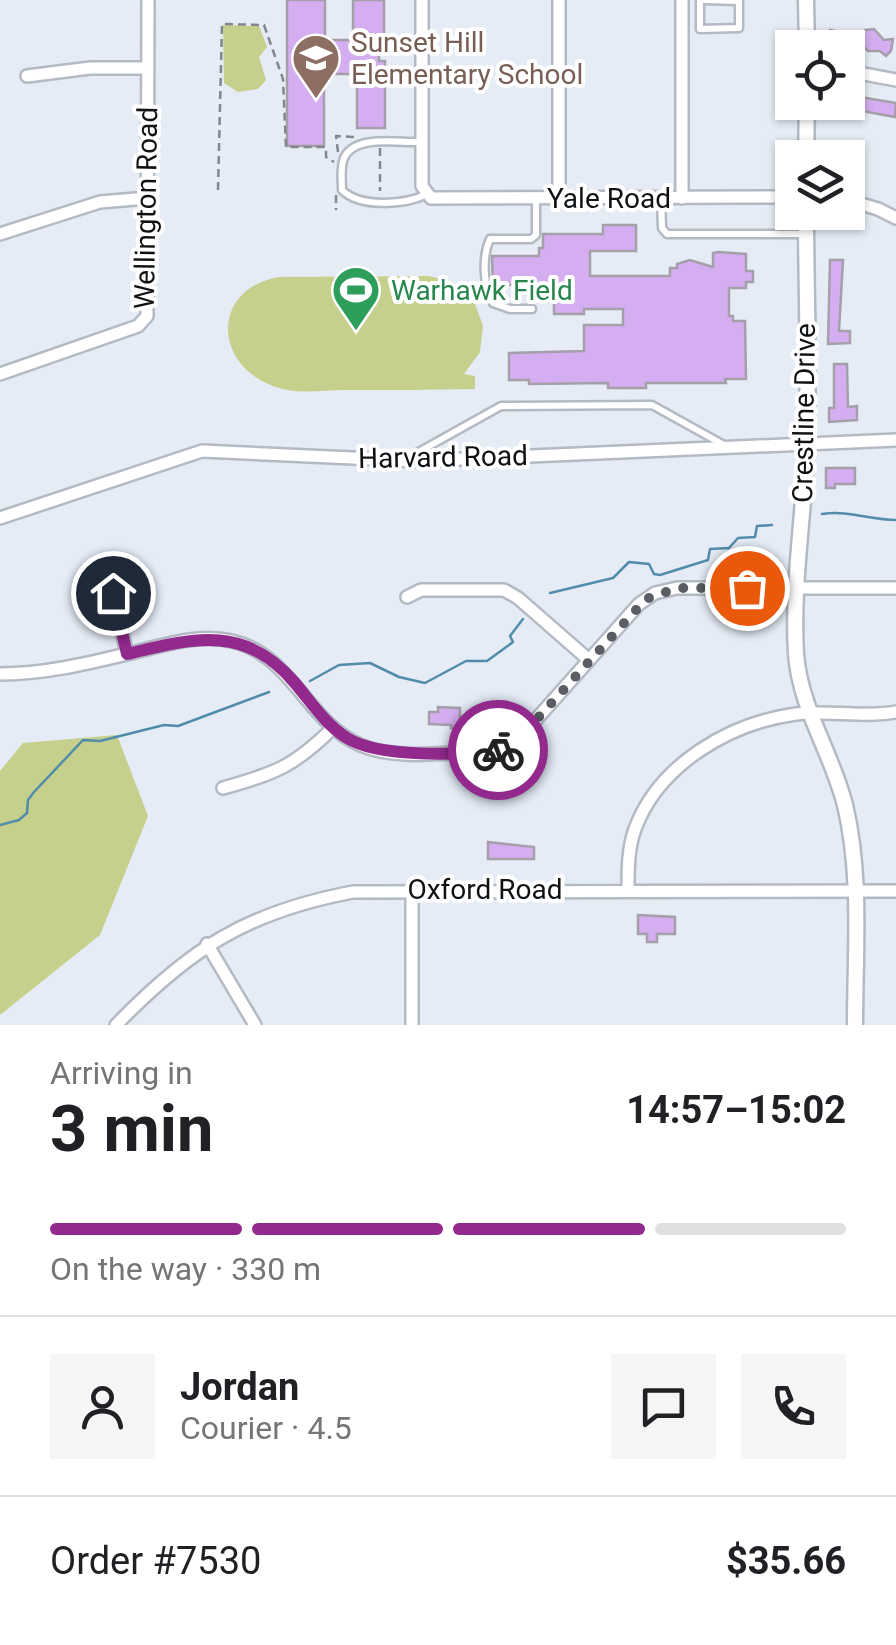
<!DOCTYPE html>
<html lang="en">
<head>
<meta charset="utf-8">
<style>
  :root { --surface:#fff; --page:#f6f6f6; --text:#202124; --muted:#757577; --line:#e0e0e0; --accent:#92298d }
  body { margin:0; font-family:Roboto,sans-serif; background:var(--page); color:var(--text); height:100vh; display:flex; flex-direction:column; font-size:38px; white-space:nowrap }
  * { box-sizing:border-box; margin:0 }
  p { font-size:32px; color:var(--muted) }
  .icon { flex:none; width:55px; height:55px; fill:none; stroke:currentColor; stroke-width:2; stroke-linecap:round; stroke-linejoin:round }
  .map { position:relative; height:1025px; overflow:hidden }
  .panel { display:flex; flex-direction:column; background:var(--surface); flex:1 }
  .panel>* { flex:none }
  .tools { position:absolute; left:775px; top:30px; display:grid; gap:20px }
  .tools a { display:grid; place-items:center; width:90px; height:90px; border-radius:0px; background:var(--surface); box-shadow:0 2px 8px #0004; font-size:50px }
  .pin { position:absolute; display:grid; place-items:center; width:85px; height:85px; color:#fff; margin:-42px; border:5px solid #fff; border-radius:50%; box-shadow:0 2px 10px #0007 }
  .courier { position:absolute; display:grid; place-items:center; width:100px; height:100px; margin:-50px; border:8px solid #92298d; border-radius:50%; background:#fff; color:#222; box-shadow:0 2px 12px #0007 }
  .summary em { font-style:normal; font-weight:700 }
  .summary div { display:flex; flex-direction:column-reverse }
  .summary { display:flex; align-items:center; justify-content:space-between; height:170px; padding:0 50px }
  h1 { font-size:65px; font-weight:700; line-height:75px }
  .bar { display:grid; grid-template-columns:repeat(4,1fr); gap:15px 10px; align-content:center; height:120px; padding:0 50px }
  .bar i { height:12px; border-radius:8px; background:var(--line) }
  .bar .current { background:var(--accent) }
  .bar p { grid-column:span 4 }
  .line { display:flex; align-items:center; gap:25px; padding:0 50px; border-top:2px solid var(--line) }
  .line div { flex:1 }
  .round { display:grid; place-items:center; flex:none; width:105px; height:105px; border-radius:0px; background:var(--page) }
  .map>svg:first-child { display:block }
  .green { fill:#c4d08b }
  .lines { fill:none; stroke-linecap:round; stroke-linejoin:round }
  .stream { stroke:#528cab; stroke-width:2.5 }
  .building { fill:#d4aef0; stroke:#a59fa9; stroke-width:2.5 }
  .service-casing { stroke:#b4bac4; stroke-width:11 }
  .minor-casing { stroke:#b4bac4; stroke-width:16 }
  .tertiary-casing { stroke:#b4bac4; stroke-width:19 }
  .path { stroke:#82878e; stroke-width:2.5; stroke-dasharray:8 5; stroke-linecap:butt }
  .service { stroke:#fff; stroke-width:6 }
  .minor { stroke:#fff; stroke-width:11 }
  .tertiary { stroke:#fff; stroke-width:14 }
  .done { stroke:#5a5e64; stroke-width:10; stroke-dasharray:0 18 }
  .route { stroke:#92298d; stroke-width:12 }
  .labels { text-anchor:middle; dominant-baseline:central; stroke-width:8; stroke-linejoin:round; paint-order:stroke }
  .education-label { font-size:28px; fill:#785e54; stroke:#fff; text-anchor:start }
  .street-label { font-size:28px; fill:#0f1215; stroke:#fff }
  .leisure-label { font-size:28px; fill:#27864d; stroke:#fff; text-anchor:start }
</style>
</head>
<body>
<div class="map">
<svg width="896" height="1025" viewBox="0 0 896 1025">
  <rect width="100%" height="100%" fill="#e5ecf6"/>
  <path class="green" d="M223,25L259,26L267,47L259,57L266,80L258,89L238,92L224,83Z
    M279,277L428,276L454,282L474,301L483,326L480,352L464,374L475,376V389C431,390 388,390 344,390C325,390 302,394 283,389C212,371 209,289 279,277Z
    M117,735L148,816L100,935L0,1015V771L23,743Z"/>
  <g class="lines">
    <path class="stream" d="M822,514C849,510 870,520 896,520
      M550,593L613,578L629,562L649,564L654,574L660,575L708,560L710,549L729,548L738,538L755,537L757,526L772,525
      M310,681L339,665L370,663L399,677L425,683L466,661H487L513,642L510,636L523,619
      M0,825L19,820L27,813L28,800L34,792L83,740L100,741L164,725L178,726L269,692"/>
  </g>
  <path class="building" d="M287,0H325V40H353V0H384V41H379V61H385V128H357V74H324V146H287Z
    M874,29L884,40L893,39L891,51L886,56L880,51H868L855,38L854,46L835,43V46L827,45L830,30L860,36L865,30Z
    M848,95L896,103L895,117L857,110L856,116L837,112L838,102H848Z
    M603,225H636V251H590V276H670V268H677V264L690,260L713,267V253L718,252L746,254V271H753V282H746V288H729V316H733V321H745L746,379H725L726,383H646V388H608V383L529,384V380H509V353L584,351V325H623V309H584V314H554V302H544V295H527L526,285H493L492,256H539V248H543V234H603Z
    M830,260H843L839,331H850V343L828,344Z
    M834,364H847L848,407L857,406V420L829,422V408H834Z
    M826,468H855V484H835V488H826Z
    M438,707L460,708V728H451V725L429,724V712H438Z
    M488,842L534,847V859H488Z
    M638,915L675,917V934H657V942H647V934H638Z"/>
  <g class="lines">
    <g class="service-casing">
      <path id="service" d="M700,0V29L739,28V0
        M704,0L739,1
        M420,142C399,143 355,134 344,158C340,167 342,180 342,190C360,208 405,205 427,194
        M661,199L662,228L667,234H806
        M532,309H510L493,303C483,287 482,256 490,239H531L536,235V199
        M406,459L501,406L652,405L724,445"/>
    </g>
    <g class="minor-casing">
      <path id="minor" d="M422,0V186L431,198L792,197
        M559,0V199
        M682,0V198
        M848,71L896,80
        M27,76L90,68H148
        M848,200L878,209L896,218
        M0,234L100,202L147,198
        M0,374L138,326L147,316L148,0
        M0,518L202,451L418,461L896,440
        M113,593L127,654
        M407,597L421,590H504L518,598L589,660
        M0,674C44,674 85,664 127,654C162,646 197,633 232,641C292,655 307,722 360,745C397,761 449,752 489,751L500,750L517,741L639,604L655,593L677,588H896
        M223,788C276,773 293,767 333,728
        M412,889V1025
        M628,889C628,869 628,848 635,829C659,764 730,723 796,714C829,710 863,718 896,712
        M207,944L255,1025
        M116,1025C190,949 246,912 353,892L896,891"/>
    </g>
    <g class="tertiary-casing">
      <path id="tertiary" d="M806,0L807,48
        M806,158L807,102
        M806,212C806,293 810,375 806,456C803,522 792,588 796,654C800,708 832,753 845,805C862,876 855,952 855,1025"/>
    </g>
    <path class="path" d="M380,148V191
      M338,152L336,136L356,137
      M218,190L222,24L264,25L283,79L286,147H326V157L334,162
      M336,195V210"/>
    <use href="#service" class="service"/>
    <use href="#minor" class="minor"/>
    <use href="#tertiary" class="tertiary"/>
  </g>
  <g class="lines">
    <path class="done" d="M498,750L517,741L646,599L677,588H747"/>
    <path class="route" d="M113,593L127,654C194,638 245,624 295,683C311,702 326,725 347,738C379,758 460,755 498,750"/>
  </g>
  <defs>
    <g id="school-pin" transform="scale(2.5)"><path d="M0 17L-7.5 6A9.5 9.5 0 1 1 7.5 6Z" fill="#8d6e63" stroke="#fff"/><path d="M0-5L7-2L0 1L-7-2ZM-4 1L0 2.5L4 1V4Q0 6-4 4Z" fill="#fff"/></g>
    <g id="stadium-pin" transform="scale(2.5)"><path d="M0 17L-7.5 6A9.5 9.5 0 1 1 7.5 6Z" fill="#2e9e5b" stroke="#fff"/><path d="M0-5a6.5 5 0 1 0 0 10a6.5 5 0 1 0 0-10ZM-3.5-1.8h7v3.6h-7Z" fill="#fff"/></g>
  </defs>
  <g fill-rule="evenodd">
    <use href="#school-pin" x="316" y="58"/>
    <use href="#stadium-pin" x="356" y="290"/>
  </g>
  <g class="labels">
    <g class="education-label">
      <text x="351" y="42">Sunset Hill<tspan x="351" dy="32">Elementary School</tspan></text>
    </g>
    <g class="street-label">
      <text x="609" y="198">Yale Road</text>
      <text transform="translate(146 208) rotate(-89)">Wellington Road</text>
      <text transform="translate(804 413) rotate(-89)">Crestline Drive</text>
      <text transform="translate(443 457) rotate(-1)">Harvard Road</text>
      <text x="485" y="889">Oxford Road</text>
    </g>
    <g class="leisure-label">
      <text x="391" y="290">Warhawk Field</text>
    </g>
  </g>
</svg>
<div class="tools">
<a><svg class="icon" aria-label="locate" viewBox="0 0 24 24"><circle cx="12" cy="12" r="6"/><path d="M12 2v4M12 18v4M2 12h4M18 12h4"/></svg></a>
<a><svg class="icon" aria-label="layers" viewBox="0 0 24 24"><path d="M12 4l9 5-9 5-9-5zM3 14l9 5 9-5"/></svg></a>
</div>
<div class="pin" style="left:747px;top:588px;background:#ea580c"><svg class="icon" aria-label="bag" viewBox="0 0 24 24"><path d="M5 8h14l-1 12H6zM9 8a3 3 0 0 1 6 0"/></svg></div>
<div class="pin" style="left:113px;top:593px;background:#1f2937"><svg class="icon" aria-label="home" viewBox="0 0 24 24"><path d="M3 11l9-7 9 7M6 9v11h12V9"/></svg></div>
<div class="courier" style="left:498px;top:750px"><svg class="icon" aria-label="bike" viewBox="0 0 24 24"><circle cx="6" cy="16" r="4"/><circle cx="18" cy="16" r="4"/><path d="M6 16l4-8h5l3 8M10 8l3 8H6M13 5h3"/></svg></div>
</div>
<section class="panel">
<div class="summary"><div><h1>3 min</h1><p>Arriving in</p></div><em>14:57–15:02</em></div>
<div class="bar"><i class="current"></i><i class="current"></i><i class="current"></i><i></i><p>On the way · 330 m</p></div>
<div class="line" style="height:180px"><a class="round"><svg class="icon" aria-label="person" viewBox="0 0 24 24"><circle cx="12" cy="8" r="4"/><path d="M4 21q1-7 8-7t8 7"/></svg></a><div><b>Jordan</b><p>Courier · 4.5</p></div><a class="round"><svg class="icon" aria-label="chat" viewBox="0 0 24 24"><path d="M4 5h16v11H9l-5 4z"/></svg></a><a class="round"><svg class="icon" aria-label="phone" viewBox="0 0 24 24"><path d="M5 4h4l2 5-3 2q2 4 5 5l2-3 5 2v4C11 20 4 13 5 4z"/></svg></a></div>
<div class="line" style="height:130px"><div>Order #7530</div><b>$35.66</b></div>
</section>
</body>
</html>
